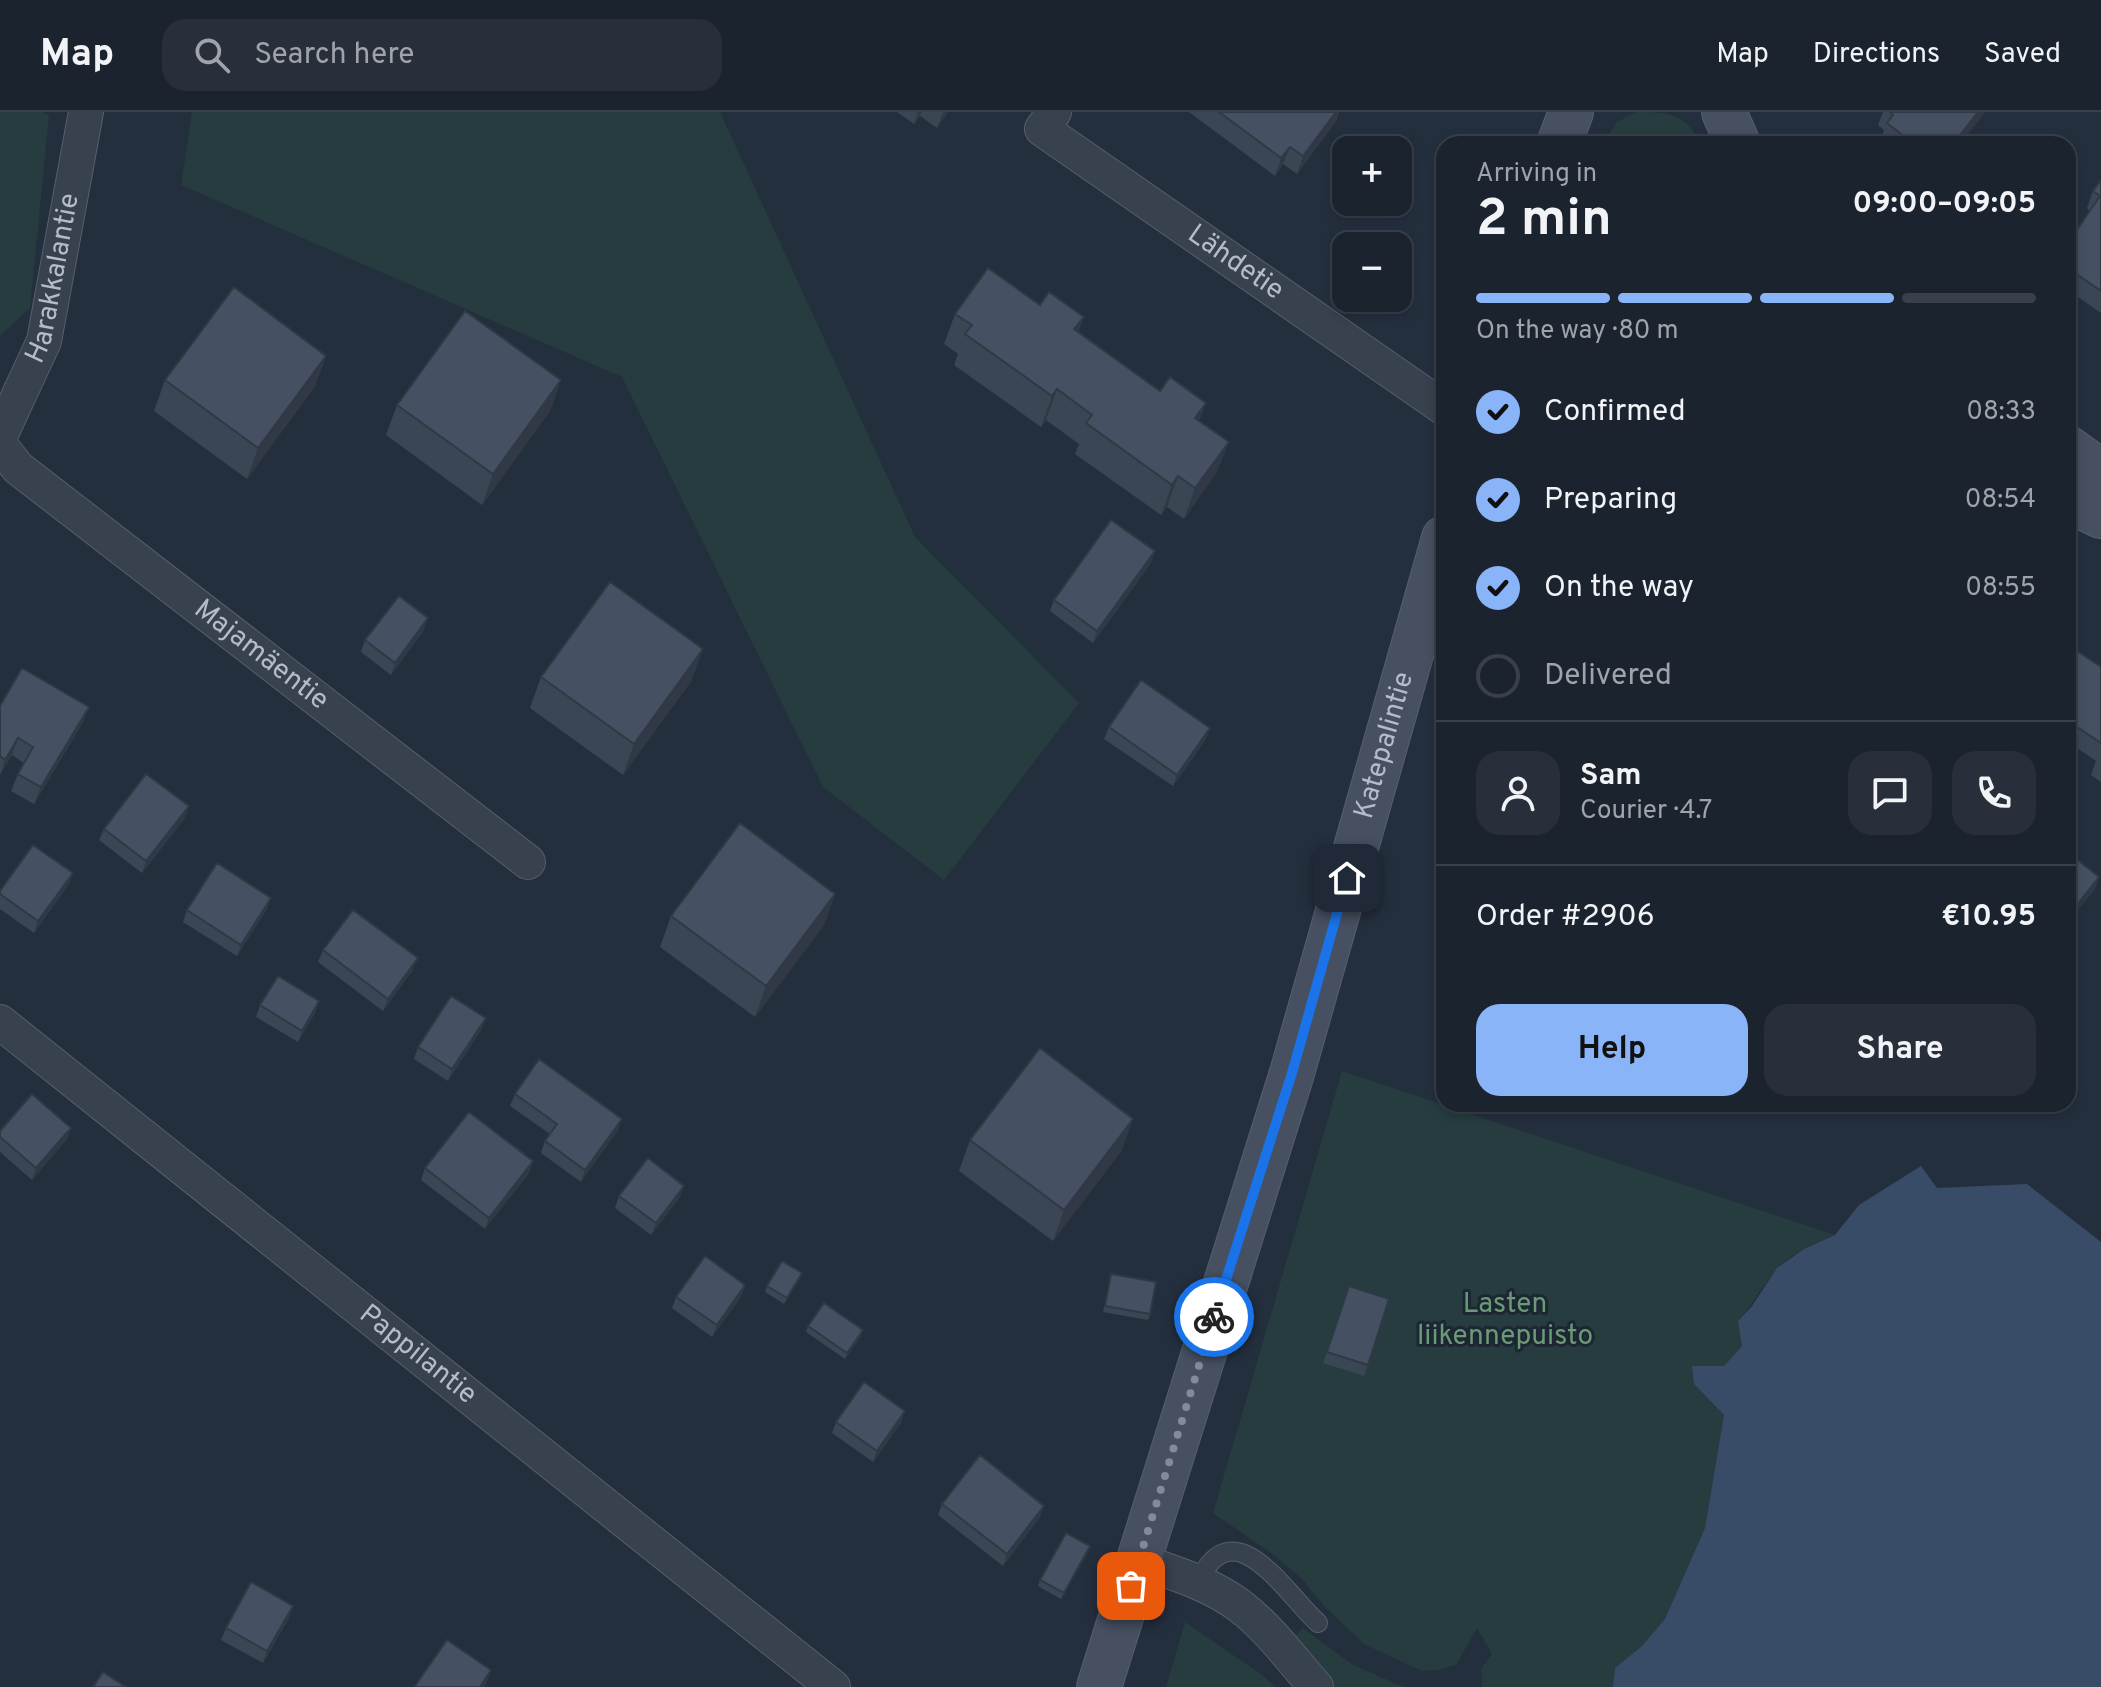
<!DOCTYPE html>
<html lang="en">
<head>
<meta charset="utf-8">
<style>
  :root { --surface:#1b232e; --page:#282f3a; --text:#f1f3f6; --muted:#a0a4aa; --line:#39404a; --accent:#8ab4f8 }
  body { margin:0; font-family:Overpass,sans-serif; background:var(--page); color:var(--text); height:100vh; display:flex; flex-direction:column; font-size:30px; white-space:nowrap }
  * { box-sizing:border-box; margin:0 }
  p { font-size:26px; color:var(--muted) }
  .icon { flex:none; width:44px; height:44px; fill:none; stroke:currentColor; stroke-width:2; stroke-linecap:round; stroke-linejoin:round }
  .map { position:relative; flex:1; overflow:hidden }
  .sheet { position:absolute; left:1436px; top:24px; width:640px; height:976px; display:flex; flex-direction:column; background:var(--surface); border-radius:24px; box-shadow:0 4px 12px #0003,0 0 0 2px var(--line) }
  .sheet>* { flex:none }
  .buttons { position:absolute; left:1332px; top:24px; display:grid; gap:16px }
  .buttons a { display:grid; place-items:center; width:80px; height:80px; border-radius:16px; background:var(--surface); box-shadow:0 4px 12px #0003,0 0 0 2px var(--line); font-size:40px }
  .pin { position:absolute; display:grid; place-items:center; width:68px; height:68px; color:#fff; margin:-34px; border-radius:16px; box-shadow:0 4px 12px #0006 }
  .courier { position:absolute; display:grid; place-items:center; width:80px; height:80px; margin:-40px; border:6px solid #1a73e8; border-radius:50%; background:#fff; color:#222; box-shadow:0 2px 10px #0007 }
  .headline em { font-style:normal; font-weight:700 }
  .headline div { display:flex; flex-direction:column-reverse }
  .headline { display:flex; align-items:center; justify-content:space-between; height:136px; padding:0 40px }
  h1 { font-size:52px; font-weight:700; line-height:60px }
  .bar { display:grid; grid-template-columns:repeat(4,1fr); gap:12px 8px; align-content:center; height:96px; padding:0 40px }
  .bar i { height:10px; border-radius:6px; background:var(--line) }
  .bar .selected { background:var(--accent) }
  .bar p { grid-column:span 4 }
  .line { display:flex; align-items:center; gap:20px; padding:0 40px; border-top:2px solid var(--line) }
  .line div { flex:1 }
  .round { display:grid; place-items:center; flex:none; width:84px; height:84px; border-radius:24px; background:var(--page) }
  ol { padding:0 40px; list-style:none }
  li { display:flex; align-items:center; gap:24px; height:88px }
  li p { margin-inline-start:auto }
  li .icon { padding:8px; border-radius:50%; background:var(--accent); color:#111; stroke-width:4 }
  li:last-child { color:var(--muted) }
  li i { width:44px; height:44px; border:4px solid var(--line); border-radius:50% }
  .cta { display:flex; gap:16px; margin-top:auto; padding:16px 40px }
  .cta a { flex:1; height:92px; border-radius:24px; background:var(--accent); color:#111; font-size:32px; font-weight:700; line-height:92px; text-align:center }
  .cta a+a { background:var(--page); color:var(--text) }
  header { display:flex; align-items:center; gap:48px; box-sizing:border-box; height:112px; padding:0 40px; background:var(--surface); border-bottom:2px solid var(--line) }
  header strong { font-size:38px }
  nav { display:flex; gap:44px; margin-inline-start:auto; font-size:28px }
  .search { width:560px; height:72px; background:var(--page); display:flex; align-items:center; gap:20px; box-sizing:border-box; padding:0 28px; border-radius:24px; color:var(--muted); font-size:30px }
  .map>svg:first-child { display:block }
  .green { fill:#263c3f }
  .water { fill:#394c67 }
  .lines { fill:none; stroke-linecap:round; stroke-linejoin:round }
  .lane-casing { stroke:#565f6c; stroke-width:20 }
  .street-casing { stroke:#565f6c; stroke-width:36 }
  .secondary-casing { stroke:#565f6c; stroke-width:46 }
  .lane { stroke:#38414e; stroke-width:18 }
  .street { stroke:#38414e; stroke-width:34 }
  .secondary { stroke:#465061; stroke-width:44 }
  .wall { fill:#3b4654 }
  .shaded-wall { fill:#303945 }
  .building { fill:#455162; stroke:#303945; stroke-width:2 }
  .done { stroke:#828b98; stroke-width:8; stroke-dasharray:0 14.4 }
  .route { stroke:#1a73e8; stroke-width:10 }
  .labels { text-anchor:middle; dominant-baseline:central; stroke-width:6; stroke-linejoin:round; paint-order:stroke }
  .street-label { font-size:28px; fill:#b4bcc9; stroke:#1d2633 }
  .park-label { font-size:28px; fill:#6b9a76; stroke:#1d2633 }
</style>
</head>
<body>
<header>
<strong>Map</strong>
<div class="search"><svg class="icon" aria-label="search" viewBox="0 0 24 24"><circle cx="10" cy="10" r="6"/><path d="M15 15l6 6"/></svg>Search here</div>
<nav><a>Map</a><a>Directions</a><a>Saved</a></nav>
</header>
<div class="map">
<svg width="2101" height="1575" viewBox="0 0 2101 1575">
  <rect width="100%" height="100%" fill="#242f3e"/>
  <path class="green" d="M0,0H42L49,4L30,196L0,224Z
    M192,0H720L915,425L1079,591L944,768L823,675L622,265L181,73Z
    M1637,0C1669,0 1685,1 1701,32H1602L1617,10Z
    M1342,959L1835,1123C1815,1132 1790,1141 1776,1158C1762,1174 1752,1193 1738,1209L1743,1234L1724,1255L1694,1272L1724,1303L1705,1416L1665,1508L1642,1534L1615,1556L1613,1575H1482L1481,1557L1492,1542L1477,1516L1456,1553L1439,1558L1422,1559L1364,1532L1324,1494L1302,1467L1274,1443L1213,1401Z
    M1185,1510L1265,1565L1275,1575H1166Z
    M1303,1516L1353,1553L1404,1575H1335L1290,1529Z"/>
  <path class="water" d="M1921,1054L1937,1076L2027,1072L2101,1130V1575H1613L1615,1556L1642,1534L1665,1507L1705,1416L1724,1303L1694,1272L1692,1254H1724L1742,1234L1738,1209L1752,1194L1777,1156L1804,1137L1835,1123L1859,1093Z"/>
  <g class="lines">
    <g class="lane-casing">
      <path id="lane" d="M1198,1471C1233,1393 1285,1481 1318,1511"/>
    </g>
    <g class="street-casing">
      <g id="street">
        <path id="s1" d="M1054,0L1042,17L1444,296"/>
        <path id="s2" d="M0,324L44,229L86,0"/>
        <path id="s3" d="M0,333L18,356L528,750"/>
        <path id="s4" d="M0,910L833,1575"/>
        <path d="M1139,1449C1174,1461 1211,1472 1240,1494C1269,1516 1292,1548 1316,1575"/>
      </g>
    </g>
    <g class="secondary-casing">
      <g id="secondary">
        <path d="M1724,0L1738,32"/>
        <path d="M1559,32L1571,0"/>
        <path d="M2068,336L2101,360"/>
        <path d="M2068,388L2101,404"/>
        <path id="s5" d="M1099,1575L1292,961L1444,426"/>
      </g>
    </g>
    <use href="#lane" class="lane"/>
    <use href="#street" class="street"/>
    <use href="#secondary" class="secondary"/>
  </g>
  <path class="wall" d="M897,0H948L937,16L920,4L914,12Z
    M1189,0H1339L1336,9L1297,62L1283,52L1275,64Z
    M1883,0H1985L1960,32H1886L1881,28L1884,18L1878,13Z
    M2101,68V201L2068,178V131L2090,99L2087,96L2093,79Z
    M1040,193L1084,205L1078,220L1160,279L1206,291L1199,308L1217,360L1184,407L1167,395L1161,403L1075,342L1079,332L1046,308L1041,315L954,253L958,242L944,232L955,202Z
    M326,244L315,274L247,367L154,299L165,268Z
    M561,268L550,299L482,393L386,323L397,293Z
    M1151,451L1093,531L1050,499L1054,488Z
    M424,518L391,563L361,540L365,528Z
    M2068,533L2101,555V670L2091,663L2096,649L2068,630Z
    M541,565L692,568L623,663L530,596Z
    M0,594L89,595L82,612L34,692L11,679L18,662L24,651L12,643L0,663Z
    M1109,615L1206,627L1173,674L1104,627Z
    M185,706L142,761L99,728L104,717Z
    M73,761L69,772L34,821L0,797V779Z
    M835,782L824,813L755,905L660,835L671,804Z
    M267,797L237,844L183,810L187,798Z
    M323,838L413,858L383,899L318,850Z
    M260,893L315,901L298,930L256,905Z
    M486,906L481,918L448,969L414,947L418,935Z
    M515,982L618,1018L581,1070L541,1041L545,1029L550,1022L510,994Z
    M1822,992H1840L1828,1000Z
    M71,1016L67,1027L32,1068L0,1040V1019Z
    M970,1028L1122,1038L1053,1129L959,1059Z
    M533,1049L529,1061L485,1117L421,1068L425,1056Z
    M619,1084L680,1085L651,1123L615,1096Z
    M1111,1162L1150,1202L1148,1208L1103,1200Z
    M800,1167L784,1192L765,1180L767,1174Z
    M745,1173L741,1185L712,1225L672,1196L676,1185Z
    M1349,1174L1389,1187L1364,1264L1323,1251Z
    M808,1214L863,1218L861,1224L845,1247L806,1220Z
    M836,1310L901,1311L873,1350L832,1321Z
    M942,1392L1040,1405L1003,1454L938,1403Z
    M1088,1440L1061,1487L1038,1474L1040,1468Z
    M289,1506L263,1551L221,1528L226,1516Z"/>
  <path class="shaded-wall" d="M918,0H922L914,12Z
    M943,0H948L937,16Z
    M1336,0H1339L1336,9L1297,62L1303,44Z
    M1978,0H1985L1960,32H1953Z
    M1290,35L1283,52L1275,64L1281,46Z
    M1084,205L1072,235L1074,217Z
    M326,244L315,274L247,367L258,336Z
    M561,268L550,299L482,393L493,362Z
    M1057,277L1046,308L1041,315L1052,284Z
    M1206,291L1194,322L1195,306Z
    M1229,330L1217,360L1184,407L1195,376Z
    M1178,364L1167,395L1161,403L1172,373Z
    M1155,439L1151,451L1093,531L1097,519Z
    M428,506L424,518L391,563L395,551Z
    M703,537L692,568L623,663L634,632Z
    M89,595L82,612L34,692L41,675Z
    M1210,616L1206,627L1173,674L1177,663Z
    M18,626L12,643L0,663L5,648Z
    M189,694L185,706L142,761L146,749Z
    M73,761L69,772L34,821L38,809Z
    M2099,765L2095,777L2068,811V804Z
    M835,782L824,813L755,905L766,874Z
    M271,786L267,797L237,844L241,833Z
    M418,846L413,858L383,899L388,887Z
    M319,889L315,901L298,930L302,919Z
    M486,906L481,918L448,969L452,957Z
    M1831,992H1840L1828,1000Z
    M622,1007L618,1018L581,1070L585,1058Z
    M1133,1007L1122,1038L1053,1129L1064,1098Z
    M71,1016L67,1027L32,1068L36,1056Z
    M533,1049L529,1061L485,1117L489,1106Z
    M684,1074L680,1085L651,1123L656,1111Z
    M802,1161L800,1167L784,1192L787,1186Z
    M745,1173L741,1185L712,1225L717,1213Z
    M863,1218L861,1224L845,1247L847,1241Z
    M905,1299L901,1311L873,1350L877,1339Z
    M1044,1394L1040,1405L1003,1454L1007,1442Z
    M1090,1434L1088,1440L1061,1487L1064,1481Z
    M293,1494L289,1506L263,1551L267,1539Z
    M491,1558L487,1570L484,1575H480Z"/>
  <path class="building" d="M1219,0H1336L1303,44L1290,35L1281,46Z
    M1890,0H1978L1953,32H1914L1887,11L1893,3Z
    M2101,68V179L2068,156V131L2100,84L2093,79Z
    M988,156L1040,193L1049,180L1084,205L1074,217L1160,279L1170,265L1206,291L1195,306L1229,330L1195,376L1178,364L1172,373L1086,311L1092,303L1057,277L1052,284L965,222L972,213L955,202Z
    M234,175L326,244L258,336L165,268Z
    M465,199L561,268L493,362L397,293Z
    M1111,408L1155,439L1097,519L1054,488Z
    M610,470L703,537L634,632L541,565Z
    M399,484L428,506L395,551L365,528Z
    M2068,533L2101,555V631L2068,609Z
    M22,556L89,595L41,675L18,662L33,635L18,626L5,648L0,644V594Z
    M1141,568L1210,616L1177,663L1109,615Z
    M146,662L189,694L146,749L104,717Z
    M740,711L835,782L766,874L671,804Z
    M33,733L73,761L38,809L0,782V779Z
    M2074,745L2099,765L2068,804V752Z
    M217,751L271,786L241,833L187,798Z
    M353,798L418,846L388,887L323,838Z
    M278,864L319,889L302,919L260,893Z
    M451,884L486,906L452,957L418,935Z
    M1040,936L1133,1007L1064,1098L970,1028Z
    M539,947L622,1007L585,1058L545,1029L557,1012L515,982Z
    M32,982L71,1016L36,1056L0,1025V1019Z
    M469,1000L533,1049L489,1106L425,1056Z
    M648,1046L684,1074L656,1111L619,1084Z
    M705,1144L745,1173L717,1213L676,1185Z
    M782,1149L802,1161L787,1186L767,1174Z
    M1111,1162L1156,1170L1150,1202L1105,1194Z
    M1349,1174L1389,1187L1368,1253L1327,1240Z
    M824,1191L863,1218L847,1241L808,1214Z
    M864,1270L905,1299L877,1339L836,1310Z
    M980,1343L1044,1394L1007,1442L942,1392Z
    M1066,1421L1090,1434L1064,1481L1040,1468Z
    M251,1470L293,1494L267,1539L226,1516Z
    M447,1528L491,1558L480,1575H417L415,1574Z
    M103,1560L126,1575H93Z"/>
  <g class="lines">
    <path class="done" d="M1131,1474L1214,1205"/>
    <path class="route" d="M1214,1205L1292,961L1347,766"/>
  </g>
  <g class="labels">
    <g class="street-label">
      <text stroke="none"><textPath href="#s1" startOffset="256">Lähdetie</textPath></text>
      <text stroke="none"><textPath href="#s2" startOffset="168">Harakkalantie</textPath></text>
      <text stroke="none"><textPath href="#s3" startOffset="336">Majamäentie</textPath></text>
      <text stroke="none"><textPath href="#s5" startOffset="984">Katepalintie</textPath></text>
      <text stroke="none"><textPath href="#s4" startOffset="534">Pappilantie</textPath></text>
    </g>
    <g class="park-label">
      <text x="1505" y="1193">Lasten<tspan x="1505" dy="32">liikennepuisto</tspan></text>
    </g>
  </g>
</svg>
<div class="buttons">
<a>+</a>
<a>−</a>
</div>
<div class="pin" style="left:1131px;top:1474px;background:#ea580c"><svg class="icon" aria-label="bag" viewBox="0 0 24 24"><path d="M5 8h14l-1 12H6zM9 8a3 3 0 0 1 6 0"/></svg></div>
<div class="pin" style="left:1347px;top:766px;background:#1f2937"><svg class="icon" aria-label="home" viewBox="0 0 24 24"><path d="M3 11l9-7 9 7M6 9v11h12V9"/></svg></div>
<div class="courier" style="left:1214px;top:1205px"><svg class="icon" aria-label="bike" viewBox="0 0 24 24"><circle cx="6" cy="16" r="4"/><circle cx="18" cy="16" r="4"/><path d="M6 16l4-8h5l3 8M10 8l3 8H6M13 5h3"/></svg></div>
<section class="sheet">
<div class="headline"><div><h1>2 min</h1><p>Arriving in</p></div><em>09:00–09:05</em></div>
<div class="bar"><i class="selected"></i><i class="selected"></i><i class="selected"></i><i></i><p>On the way · 80 m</p></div>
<ol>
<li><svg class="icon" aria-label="check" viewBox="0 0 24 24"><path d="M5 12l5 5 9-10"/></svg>Confirmed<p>08:33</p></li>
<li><svg class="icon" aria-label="check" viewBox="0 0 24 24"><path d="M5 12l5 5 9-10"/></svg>Preparing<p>08:54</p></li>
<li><svg class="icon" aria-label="check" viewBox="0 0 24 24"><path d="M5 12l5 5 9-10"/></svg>On the way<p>08:55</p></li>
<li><i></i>Delivered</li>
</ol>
<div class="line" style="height:144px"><a class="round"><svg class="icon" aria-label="person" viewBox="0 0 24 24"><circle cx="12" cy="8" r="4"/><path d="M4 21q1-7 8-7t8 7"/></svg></a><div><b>Sam</b><p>Courier · 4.7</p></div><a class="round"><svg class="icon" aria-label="chat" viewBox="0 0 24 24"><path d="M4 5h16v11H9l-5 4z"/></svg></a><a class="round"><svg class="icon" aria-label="phone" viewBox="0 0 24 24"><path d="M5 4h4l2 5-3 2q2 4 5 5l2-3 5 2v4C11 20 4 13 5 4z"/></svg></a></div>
<div class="line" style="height:104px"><div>Order #2906</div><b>€10.95</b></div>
<div class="cta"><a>Help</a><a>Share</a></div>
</section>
</div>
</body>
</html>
